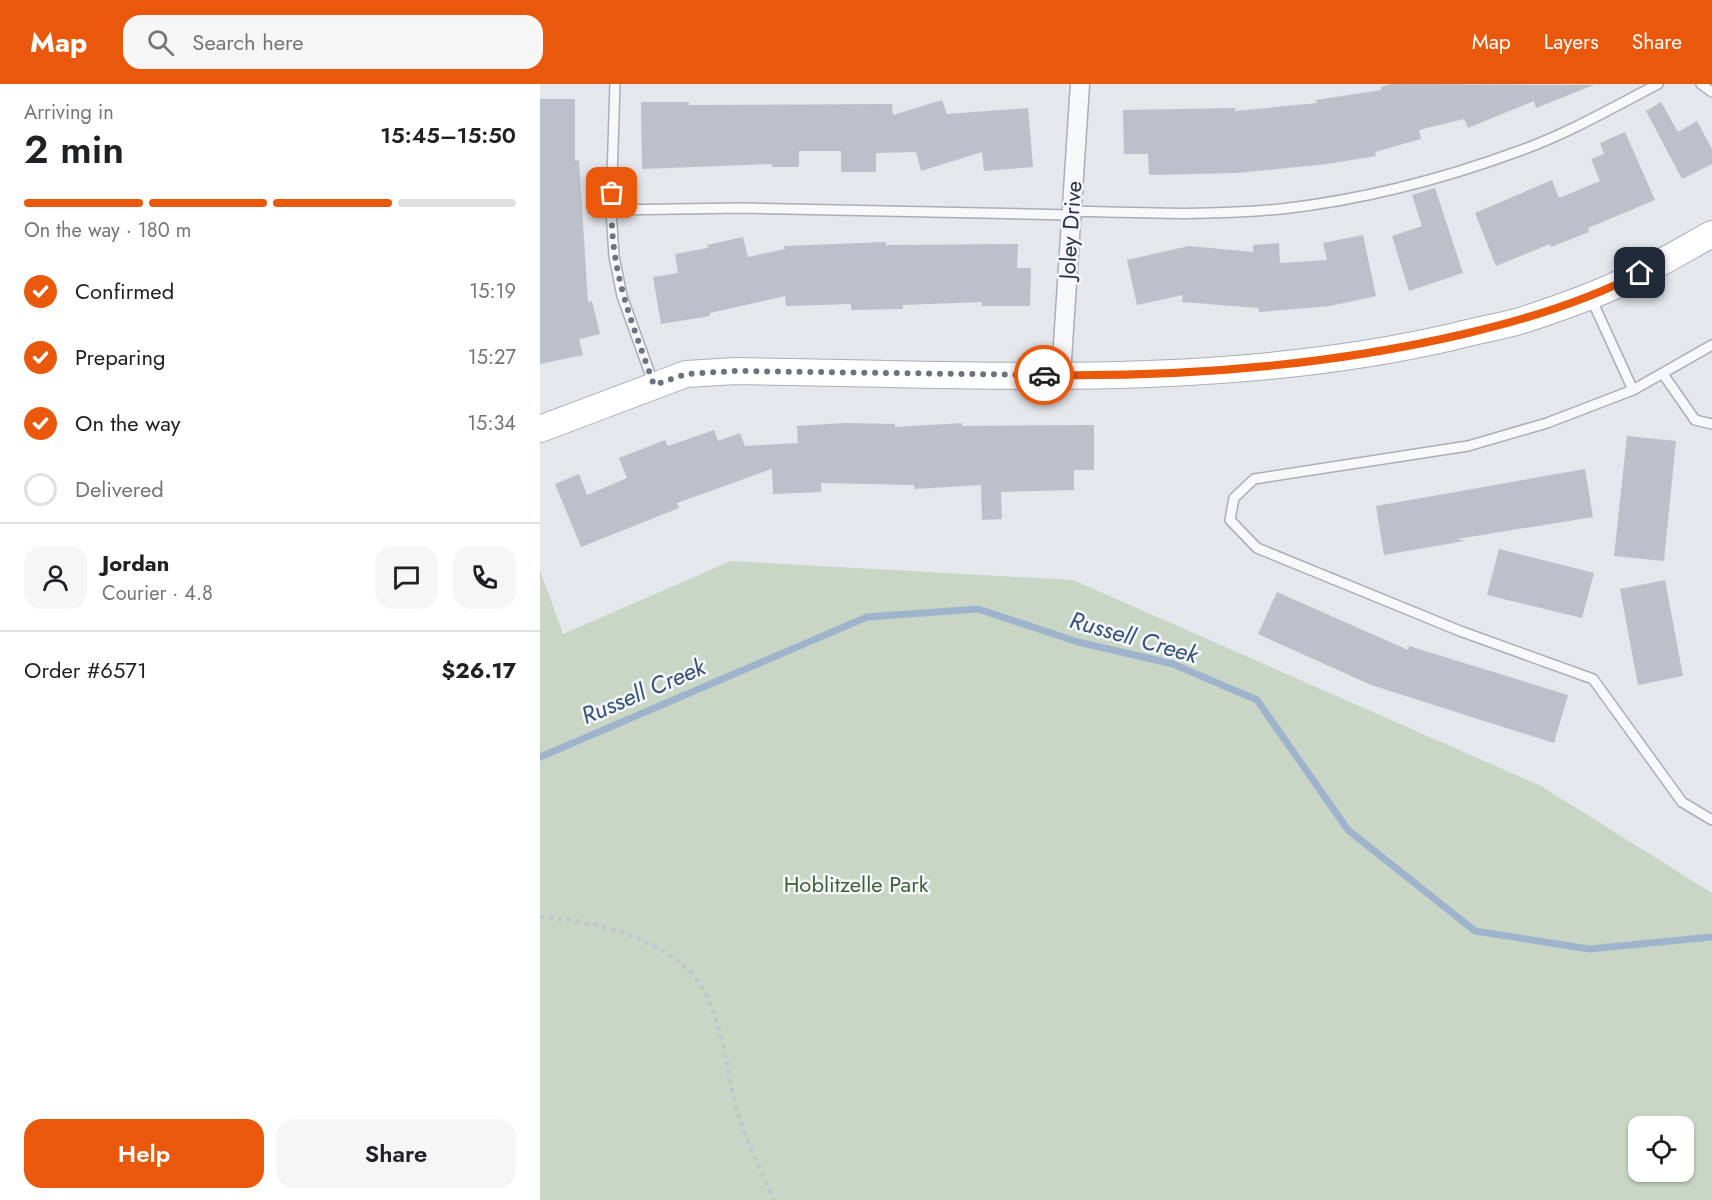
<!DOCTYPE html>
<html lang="en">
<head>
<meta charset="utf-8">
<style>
  :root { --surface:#fff; --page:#f6f6f6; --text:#202124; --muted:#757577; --line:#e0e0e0; --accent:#ea580c }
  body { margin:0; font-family:Jost,sans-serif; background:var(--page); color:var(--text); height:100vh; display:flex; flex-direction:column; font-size:22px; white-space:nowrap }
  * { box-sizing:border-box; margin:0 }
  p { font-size:20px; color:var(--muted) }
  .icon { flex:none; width:33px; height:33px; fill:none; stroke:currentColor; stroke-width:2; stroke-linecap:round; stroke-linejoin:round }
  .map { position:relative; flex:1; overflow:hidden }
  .sheet { display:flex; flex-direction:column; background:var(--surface); width:540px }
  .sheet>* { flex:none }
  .fabs { position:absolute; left:1088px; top:1032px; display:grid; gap:12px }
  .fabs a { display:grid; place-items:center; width:66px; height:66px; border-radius:12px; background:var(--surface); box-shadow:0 2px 4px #0004; font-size:30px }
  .pin { position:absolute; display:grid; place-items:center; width:51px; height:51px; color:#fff; margin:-26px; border-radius:12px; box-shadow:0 3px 9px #0006 }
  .courier { position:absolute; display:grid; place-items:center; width:60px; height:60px; margin:-30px; border:4px solid #ea580c; border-radius:50%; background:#fff; color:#222; box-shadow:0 2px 8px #0007 }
  .head em { font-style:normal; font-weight:600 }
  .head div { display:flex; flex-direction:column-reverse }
  .head { display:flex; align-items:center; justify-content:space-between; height:102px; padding:0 24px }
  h1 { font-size:39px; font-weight:600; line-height:45px }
  .bar { display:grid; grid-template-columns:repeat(4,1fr); gap:9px 6px; align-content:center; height:72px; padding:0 24px }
  .bar i { height:8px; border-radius:4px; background:var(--line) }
  .bar .selected { background:var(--accent) }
  .bar p { grid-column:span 4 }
  .line { display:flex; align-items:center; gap:15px; padding:0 24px; border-top:2px solid var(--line) }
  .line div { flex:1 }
  .round { display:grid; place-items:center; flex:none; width:63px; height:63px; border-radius:18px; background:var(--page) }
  ol { padding:0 24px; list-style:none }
  li { display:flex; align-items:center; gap:18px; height:66px }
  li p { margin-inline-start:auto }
  li .icon { padding:6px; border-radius:50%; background:var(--accent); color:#fff; stroke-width:4 }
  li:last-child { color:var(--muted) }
  li i { width:33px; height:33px; border:3px solid var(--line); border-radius:50% }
  .action { display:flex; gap:12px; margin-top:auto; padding:12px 24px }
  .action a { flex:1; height:69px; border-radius:18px; background:var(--accent); color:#fff; font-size:24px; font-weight:600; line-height:69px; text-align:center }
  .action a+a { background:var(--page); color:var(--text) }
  header { display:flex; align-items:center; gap:36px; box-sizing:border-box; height:84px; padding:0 30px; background:var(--accent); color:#fff }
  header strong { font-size:28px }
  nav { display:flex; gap:33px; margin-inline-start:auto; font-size:21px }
  .search { width:420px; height:54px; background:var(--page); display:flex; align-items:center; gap:15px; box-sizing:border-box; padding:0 21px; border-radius:18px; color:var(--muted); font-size:22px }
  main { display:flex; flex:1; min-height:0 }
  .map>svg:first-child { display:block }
  .green { fill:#c9d6c5; fill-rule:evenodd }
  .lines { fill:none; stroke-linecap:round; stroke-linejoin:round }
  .stream { stroke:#9fb4cc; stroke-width:7 }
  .building { fill:#bbc0ca }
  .lane-casing { stroke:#a9aeb7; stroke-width:12 }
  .street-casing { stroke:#a9aeb7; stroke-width:21 }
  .secondary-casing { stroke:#a9aeb7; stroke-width:28 }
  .path { stroke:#c2c5cb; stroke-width:4; stroke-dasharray:4.5 4.5; stroke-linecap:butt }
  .lane { stroke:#f7f8fa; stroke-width:9 }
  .street { stroke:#f7f8fa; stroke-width:18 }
  .secondary { stroke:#fff; stroke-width:26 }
  .done { stroke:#6c737f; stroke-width:6; stroke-dasharray:0 10.8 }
  .route { stroke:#ea580c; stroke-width:8 }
  .labels { text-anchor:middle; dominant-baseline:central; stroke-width:5; stroke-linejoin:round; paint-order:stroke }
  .street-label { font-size:22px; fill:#2b3445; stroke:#f4f6f9 }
  .park-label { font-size:22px; fill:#3f6138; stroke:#f4f6f9 }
  .water-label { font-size:24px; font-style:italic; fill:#34527a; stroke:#f4f6f9 }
</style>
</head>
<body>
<header>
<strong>Map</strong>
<div class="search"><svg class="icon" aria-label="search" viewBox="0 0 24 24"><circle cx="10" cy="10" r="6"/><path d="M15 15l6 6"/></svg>Search here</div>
<nav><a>Map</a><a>Layers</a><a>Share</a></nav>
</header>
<main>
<section class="sheet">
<div class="head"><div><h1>2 min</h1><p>Arriving in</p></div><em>15:45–15:50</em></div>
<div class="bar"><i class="selected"></i><i class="selected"></i><i class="selected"></i><i></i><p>On the way · 180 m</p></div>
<ol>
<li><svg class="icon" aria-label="check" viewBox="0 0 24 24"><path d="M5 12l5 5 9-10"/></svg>Confirmed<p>15:19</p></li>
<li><svg class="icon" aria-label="check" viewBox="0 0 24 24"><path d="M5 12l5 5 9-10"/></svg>Preparing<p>15:27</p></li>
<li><svg class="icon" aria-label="check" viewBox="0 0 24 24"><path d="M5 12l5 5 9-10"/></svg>On the way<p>15:34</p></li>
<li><i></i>Delivered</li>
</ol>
<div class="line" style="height:108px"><a class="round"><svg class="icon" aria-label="person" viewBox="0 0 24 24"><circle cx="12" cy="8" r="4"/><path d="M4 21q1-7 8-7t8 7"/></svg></a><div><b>Jordan</b><p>Courier · 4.8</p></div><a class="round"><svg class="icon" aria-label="chat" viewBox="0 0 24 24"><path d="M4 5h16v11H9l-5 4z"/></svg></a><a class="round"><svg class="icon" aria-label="phone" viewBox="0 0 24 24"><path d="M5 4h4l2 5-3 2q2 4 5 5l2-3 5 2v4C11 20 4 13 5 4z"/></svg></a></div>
<div class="line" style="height:78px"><div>Order #6571</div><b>$26.17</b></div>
<div class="action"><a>Help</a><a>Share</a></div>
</section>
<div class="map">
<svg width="1172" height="1116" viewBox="0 0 1172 1116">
  <rect width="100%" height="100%" fill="#e4e7ec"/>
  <path class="green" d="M191,477L533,496L1001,702L1172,809V1116H0V486L23,550ZM1098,1042H1143V1088H1098Z"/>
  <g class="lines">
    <path class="stream" d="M0,673L327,533L438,525L538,558L633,580L717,616L808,746L935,847L1049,865L1172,853"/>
  </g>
  <path class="building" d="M851,0L1054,1L996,24L994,17L928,44L924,35L879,46L881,55L835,68L836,72L787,80L697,89L609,91L608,70H584L583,26L695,24V27L777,19L776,16L841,6V3Z
    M0,15H35V77L39,76L48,218L52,217L60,250L39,255L43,271L0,280Z
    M402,16L407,30L488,24L493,83L444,87L442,68L381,87L376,68L336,69V88H301V67H259V83H232V80L102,85L101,18H149V21L352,20L353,31Z
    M1121,18L1138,48L1157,37L1172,65V80L1142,95L1106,27Z
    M1085,48L1115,116L1048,144L1049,148L1011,163L1010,160L956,182L935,129L1012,96L1019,114L1060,97L1051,75L1064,70L1060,59Z
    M895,104L923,189L869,207L852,152L882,142L872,111Z
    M823,151L836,212L790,222L719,228L718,224L642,218L643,211L597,221L587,176L649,162L713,168V161L739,159L740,179L787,176L783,159Z
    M203,153L208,173L245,165L244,162L346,158V161L478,160L477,184H491L490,222H442V218L363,221V225L311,226V220L246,222L245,212L170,229V232L121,240L113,193L138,189L135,170L168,164L167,161Z
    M305,339L355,340V343L422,339V342L554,341V386H534V406L461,408L462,435L442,436L441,401L374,405V401L281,399V408L233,410L232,385L137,419L139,424L41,463L15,400L39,390L47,411L87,394L79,374L125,356L128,362L174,346L178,357L200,349L205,362L258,359L257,342Z
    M1087,352L1136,357L1124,477L1074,472Z
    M1045,385L1053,433L917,455L925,457L844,471L836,422Z
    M959,465L1054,489L1042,534L947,511Z
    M1125,496L1143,592L1098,601L1080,505Z
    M737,508L868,566L869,562L1028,611L1014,659L831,601L718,550Z"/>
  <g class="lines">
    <g class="lane-casing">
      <path id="lane" d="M75,0L71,126L74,172L82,212L114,301
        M1161,0L1172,8
        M71,126L202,124L531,131
        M532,127C602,129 671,132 741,125C821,116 903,95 979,67C1027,50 1072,24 1118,0
        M1050,212L1093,306
        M1172,261L1093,306L1007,339L928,362L714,395L694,414L690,436L717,464L920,547L1053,595L1142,718L1172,736
        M1123,290L1155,336L1172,340"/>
    </g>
    <g class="street-casing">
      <path id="street" d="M521,291L540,0"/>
    </g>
    <g class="secondary-casing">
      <path id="secondary" d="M0,345L146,290L196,287C434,290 678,307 912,253C934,247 958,243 980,237C1014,226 1051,213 1083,198C1114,183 1143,166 1172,150"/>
    </g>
    <path class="path" d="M0,833C49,835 132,856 160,900C181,933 185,977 194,1014C202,1049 219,1083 234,1116"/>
    <use href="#lane" class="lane"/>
    <use href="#street" class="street"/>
    <use href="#secondary" class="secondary"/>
  </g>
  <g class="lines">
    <path class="done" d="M72,109C68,183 90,233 114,301L146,290L196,287L504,291"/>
    <path class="route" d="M504,291C645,293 787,282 924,250C984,236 1045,218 1100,189"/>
  </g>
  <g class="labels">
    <g class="street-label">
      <text transform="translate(530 146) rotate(-86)">Joley Drive</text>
    </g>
    <g class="park-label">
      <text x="316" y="800">Hoblitzelle Park</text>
    </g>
    <g class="water-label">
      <text transform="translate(594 553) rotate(16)">Russell Creek</text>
      <text transform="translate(103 607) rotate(-23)">Russell Creek</text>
    </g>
  </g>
</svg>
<div class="fabs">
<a><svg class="icon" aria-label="locate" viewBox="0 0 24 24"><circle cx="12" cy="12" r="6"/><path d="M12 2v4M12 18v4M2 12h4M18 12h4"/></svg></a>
</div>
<div class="pin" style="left:72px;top:109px;background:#ea580c"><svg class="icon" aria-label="bag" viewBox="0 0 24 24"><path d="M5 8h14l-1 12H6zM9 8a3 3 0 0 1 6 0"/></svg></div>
<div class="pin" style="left:1100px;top:189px;background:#1f2937"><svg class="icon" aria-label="home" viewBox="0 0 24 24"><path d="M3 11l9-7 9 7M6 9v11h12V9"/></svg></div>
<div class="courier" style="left:504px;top:291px"><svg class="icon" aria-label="car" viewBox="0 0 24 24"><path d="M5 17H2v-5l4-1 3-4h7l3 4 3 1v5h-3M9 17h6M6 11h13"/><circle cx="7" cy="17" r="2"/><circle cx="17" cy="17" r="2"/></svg></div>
</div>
</main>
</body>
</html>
